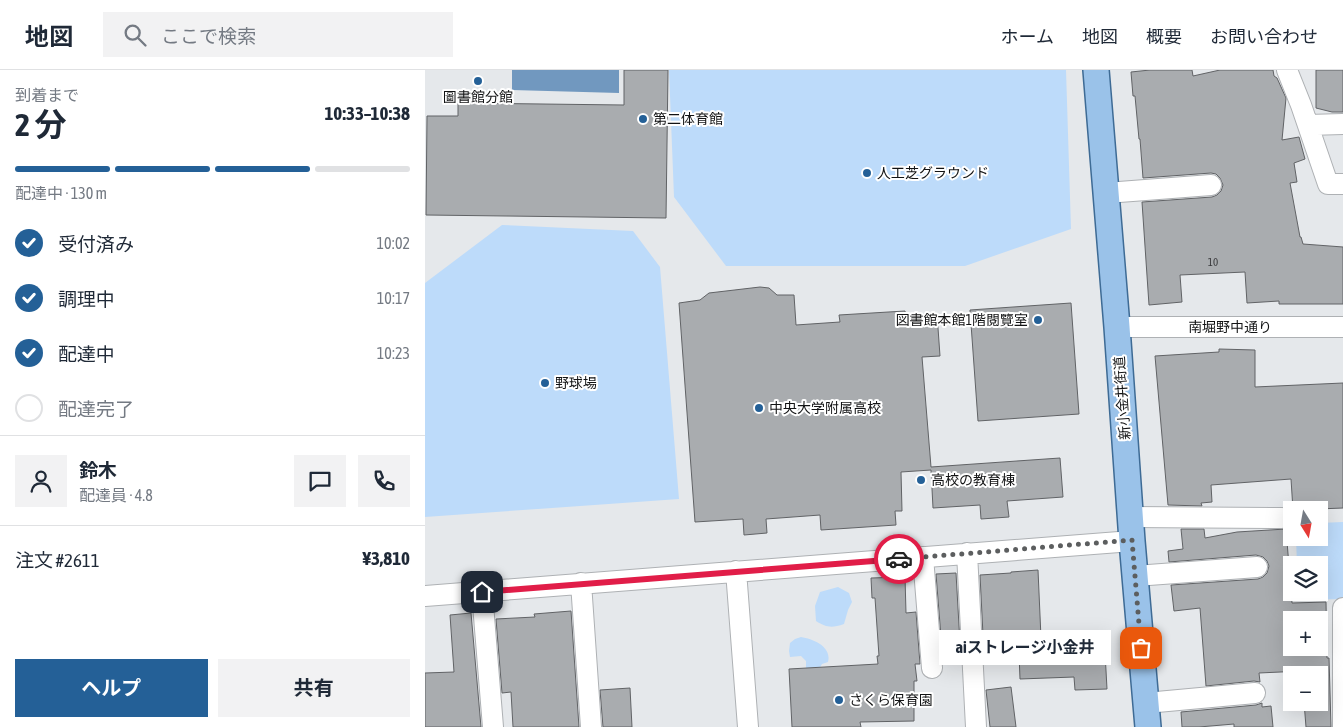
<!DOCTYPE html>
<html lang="ja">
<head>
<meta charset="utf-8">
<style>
  :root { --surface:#fff; --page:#f2f2f3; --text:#1f2937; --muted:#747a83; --line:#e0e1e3; --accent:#246097 }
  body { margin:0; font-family:"Asap Condensed","Noto Sans JP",sans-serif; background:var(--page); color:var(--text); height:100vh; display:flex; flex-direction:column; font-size:19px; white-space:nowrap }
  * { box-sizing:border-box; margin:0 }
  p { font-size:16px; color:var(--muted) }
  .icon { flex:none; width:28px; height:28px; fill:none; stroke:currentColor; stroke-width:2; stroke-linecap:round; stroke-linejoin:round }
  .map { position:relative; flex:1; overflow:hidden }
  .side { display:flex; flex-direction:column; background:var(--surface); width:425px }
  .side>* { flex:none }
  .needle { width:32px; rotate:169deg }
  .tools { position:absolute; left:858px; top:431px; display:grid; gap:10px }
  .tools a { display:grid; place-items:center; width:45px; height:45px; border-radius:0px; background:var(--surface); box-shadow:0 5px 20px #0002; font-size:25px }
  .pin { position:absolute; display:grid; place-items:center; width:42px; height:42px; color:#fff; margin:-21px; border-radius:10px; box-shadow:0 2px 8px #0006 }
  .courier { position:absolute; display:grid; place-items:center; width:50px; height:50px; margin:-25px; border:4px solid #e11d48; border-radius:50%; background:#fff; color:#222; box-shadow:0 1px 6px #0007 }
  .bubble { position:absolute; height:35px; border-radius:0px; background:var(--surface); box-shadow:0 5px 20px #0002; font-size:16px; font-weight:700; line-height:35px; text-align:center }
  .summary em { font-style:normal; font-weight:700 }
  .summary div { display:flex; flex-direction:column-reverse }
  .summary { display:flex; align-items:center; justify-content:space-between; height:85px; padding:0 15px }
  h1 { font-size:32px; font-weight:700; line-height:38px }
  .bar { display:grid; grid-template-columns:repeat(4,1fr); gap:8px 5px; align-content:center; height:60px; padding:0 15px }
  .bar i { height:6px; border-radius:4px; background:var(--line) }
  .bar .selected { background:var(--accent) }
  .bar p { grid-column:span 4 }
  .line { display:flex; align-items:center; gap:12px; padding:0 15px; border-top:1px solid var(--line) }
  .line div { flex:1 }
  .round { display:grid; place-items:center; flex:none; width:52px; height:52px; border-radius:0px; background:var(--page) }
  ol { padding:0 15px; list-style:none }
  li { display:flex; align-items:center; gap:15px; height:55px }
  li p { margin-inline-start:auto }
  li .icon { padding:5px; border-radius:50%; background:var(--accent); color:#fff; stroke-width:4 }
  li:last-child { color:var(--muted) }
  li i { width:28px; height:28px; border:2px solid var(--line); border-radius:50% }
  .button { display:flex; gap:10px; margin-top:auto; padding:10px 15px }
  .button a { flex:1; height:58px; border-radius:0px; background:var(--accent); color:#fff; font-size:20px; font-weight:700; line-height:58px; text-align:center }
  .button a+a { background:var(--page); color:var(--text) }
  header { display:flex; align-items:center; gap:30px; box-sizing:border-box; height:70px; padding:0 25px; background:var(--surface); border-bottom:1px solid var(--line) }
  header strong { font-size:24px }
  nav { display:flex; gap:28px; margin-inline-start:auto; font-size:18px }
  .search { width:350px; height:45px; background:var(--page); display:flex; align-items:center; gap:12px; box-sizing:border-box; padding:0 18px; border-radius:0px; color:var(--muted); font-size:19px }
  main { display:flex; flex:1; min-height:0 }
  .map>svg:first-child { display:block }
  .green { fill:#bddbfa }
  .water { fill:#7198bf }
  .building { fill:#a9acaf; stroke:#616366; fill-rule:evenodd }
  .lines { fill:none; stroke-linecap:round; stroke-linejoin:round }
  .minor-casing { stroke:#aeb1b4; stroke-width:22 }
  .major-casing { stroke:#3e6b95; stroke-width:28 }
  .minor { stroke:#fff; stroke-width:20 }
  .major { stroke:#9ac2e9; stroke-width:25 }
  .done { stroke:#5c5e5f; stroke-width:5; stroke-dasharray:0 9 }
  .route { stroke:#e11d48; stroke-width:6 }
  .poi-dot { fill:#246097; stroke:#fff; stroke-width:2 }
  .labels { text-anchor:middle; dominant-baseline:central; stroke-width:4; stroke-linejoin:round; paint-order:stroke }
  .number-label { font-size:11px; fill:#38393b }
  .poi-label { font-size:14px; fill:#121314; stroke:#fff; text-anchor:start }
  .street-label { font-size:14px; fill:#121314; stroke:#fff }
</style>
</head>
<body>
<header>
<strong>地図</strong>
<div class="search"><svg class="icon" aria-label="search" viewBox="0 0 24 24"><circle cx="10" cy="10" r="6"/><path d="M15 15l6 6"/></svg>ここで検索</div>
<nav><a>ホーム</a><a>地図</a><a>概要</a><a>お問い合わせ</a></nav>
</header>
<main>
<section class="side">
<div class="summary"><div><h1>2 分</h1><p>到着まで</p></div><em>10:33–10:38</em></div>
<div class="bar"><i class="selected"></i><i class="selected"></i><i class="selected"></i><i></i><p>配達中 · 130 m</p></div>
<ol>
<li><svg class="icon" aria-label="check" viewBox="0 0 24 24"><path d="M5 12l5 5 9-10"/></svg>受付済み<p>10:02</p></li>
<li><svg class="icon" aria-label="check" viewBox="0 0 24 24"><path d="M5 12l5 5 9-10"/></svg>調理中<p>10:17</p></li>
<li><svg class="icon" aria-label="check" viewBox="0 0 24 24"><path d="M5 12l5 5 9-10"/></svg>配達中<p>10:23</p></li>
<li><i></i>配達完了</li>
</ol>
<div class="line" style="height:90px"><a class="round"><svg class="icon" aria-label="person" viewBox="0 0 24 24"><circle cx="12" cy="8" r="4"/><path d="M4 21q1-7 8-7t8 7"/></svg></a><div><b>鈴木</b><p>配達員 · 4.8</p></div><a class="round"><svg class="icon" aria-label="chat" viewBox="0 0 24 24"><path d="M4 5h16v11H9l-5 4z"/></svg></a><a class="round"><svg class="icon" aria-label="phone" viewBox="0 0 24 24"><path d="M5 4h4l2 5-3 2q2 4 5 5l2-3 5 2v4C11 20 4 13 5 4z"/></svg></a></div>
<div class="line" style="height:65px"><div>注文 #2611</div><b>¥3,810</b></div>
<div class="button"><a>ヘルプ</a><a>共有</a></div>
</section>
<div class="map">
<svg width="918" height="657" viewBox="0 0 918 657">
  <rect width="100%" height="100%" fill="#e5e8eb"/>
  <path class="green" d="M244,0H641L646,159L540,196H301L249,127Z
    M77,155L208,161L235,197L254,429L0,447V213Z
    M918,452V529L874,530V523L894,522V495H872L871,468H894V453Z
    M413,517L424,523L427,532L423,540L419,554C407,558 402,558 391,551L390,536L395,522Z
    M376,567C389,569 407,577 403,592L397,594L393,601L381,599V591L376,586L365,587L364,581L365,573L370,569Z"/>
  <path class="water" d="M87,0H194V23L87,20Z"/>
  <path class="building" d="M199,0H243L241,148L1,145L2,46H33V33L199,35Z
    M725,0H767L768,6L795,0H848L849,6L852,8L861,28L857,70L874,67L880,89L869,93L872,112L865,113L875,167H876L878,174L918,177V234H854V231L822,233L820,202L755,205L757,232L724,235L717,132L787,127L792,125L796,121L798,115L795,108L791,104L786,103L718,108L715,69H714L710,26H708L706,2Z
    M891,0H918V42H907L891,38Z
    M335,217L344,218L352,225H369L371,255L415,252L414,245L480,241L481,247L512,244L515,286L497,287L506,397L635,388L638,427L582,431L584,447L556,449L555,435L508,438L506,400L476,402L477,441H470L471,455L396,460L395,445L341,449L342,463L319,465L318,449L270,452L254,233L275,230L284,223Z
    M646,233L654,344L553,351L545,240Z
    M794,279L830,280V317L918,313V438L868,440L866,409L786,415L787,432L776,433L777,436L743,435L730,286L794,282Z
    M756,459H779L780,468L812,462L861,459L867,533L901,532L902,588H904L906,657H881L879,632H894V605H877V601L834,603L835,612L829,611L781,616L775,538L749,541L746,515L833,509L838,507L842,503L844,496L842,491L838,487L831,485L744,492L743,481L758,479ZM866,550H894V578H866Z
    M613,500L616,568L679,564L682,619L650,620L649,607L595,609L594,583L559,585L555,505L586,503V502Z
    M531,503L536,591L518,592L511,504Z
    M480,507L481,543L491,542L495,594H490L492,611H489V651L435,652L436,657H367L364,599L453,594L452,586H454L450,528H447L446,508Z
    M146,541L154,657H88L86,622L77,623L71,549L110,547L109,544Z
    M46,543L56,657H0V603L29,602L25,545Z
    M586,617L591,657H565L561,620Z
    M205,618L207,657H178L175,620Z
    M837,633V637L846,636L848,657H809V654L774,657H757L756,642L831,635Z"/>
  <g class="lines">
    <g class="minor-casing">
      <path id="minor" d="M862,0L876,35L903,114H918
        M883,55L918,54
        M681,123L786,115
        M692,257H918
        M705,447L857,448
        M542,483L551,657
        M498,487L507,598
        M311,501L323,657
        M710,506L832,497
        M156,513L166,657
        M57,522L68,657
        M0,526L707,471
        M721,633L830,623
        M918,657V538"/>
    </g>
    <g class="major-casing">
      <path id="major" d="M671,0L692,257L707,471L723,657"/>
    </g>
    <use href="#minor" class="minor"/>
    <use href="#major" class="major"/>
  </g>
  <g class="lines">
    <path class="done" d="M474,489L707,470L716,578"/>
    <path class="route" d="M57,522L474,489"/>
  </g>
  <g class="poi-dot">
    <circle cx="53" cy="11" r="5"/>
    <circle cx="218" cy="49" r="5"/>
    <circle cx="442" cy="103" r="5"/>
    <circle cx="613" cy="250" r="5"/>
    <circle cx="120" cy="313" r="5"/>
    <circle cx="334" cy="338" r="5"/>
    <circle cx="496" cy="410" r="5"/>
    <circle cx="414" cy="630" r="5"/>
  </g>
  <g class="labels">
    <g class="number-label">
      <text x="788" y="192">10</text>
    </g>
    <g class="poi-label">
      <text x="53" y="27" text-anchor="middle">圖書館分館</text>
      <text x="228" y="49">第二体育館</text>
      <text x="452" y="103">人工芝グラウンド</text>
      <text x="603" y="250" text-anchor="end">図書館本館1階閱覽室</text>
      <text x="130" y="313">野球場</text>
      <text x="344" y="338">中央大学附属高校</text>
      <text x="506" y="410">高校の教育棟</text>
      <text x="424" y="630">さくら保育園</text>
    </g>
    <g class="street-label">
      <text x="805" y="257">南堀野中通り</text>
      <text transform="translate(697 328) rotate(-94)">新小金井街道</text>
    </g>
  </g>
</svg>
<div class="tools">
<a><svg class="needle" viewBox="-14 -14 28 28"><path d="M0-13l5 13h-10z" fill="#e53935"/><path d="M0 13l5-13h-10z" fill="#747a83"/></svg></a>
<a><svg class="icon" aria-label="layers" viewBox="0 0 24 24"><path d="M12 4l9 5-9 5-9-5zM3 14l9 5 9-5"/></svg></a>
<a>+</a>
<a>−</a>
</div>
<div class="pin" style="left:716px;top:578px;background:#ea580c"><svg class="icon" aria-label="bag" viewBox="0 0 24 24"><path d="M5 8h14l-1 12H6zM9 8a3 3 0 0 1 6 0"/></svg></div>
<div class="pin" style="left:57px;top:522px;background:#1f2937"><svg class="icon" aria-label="home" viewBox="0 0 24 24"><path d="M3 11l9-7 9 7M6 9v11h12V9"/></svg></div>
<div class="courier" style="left:474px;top:489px"><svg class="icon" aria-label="car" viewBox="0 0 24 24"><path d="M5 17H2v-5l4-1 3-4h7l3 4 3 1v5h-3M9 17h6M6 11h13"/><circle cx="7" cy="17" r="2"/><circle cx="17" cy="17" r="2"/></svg></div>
<div class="bubble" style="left:514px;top:560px;width:172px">aiストレージ小金井</div>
</div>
</main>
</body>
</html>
